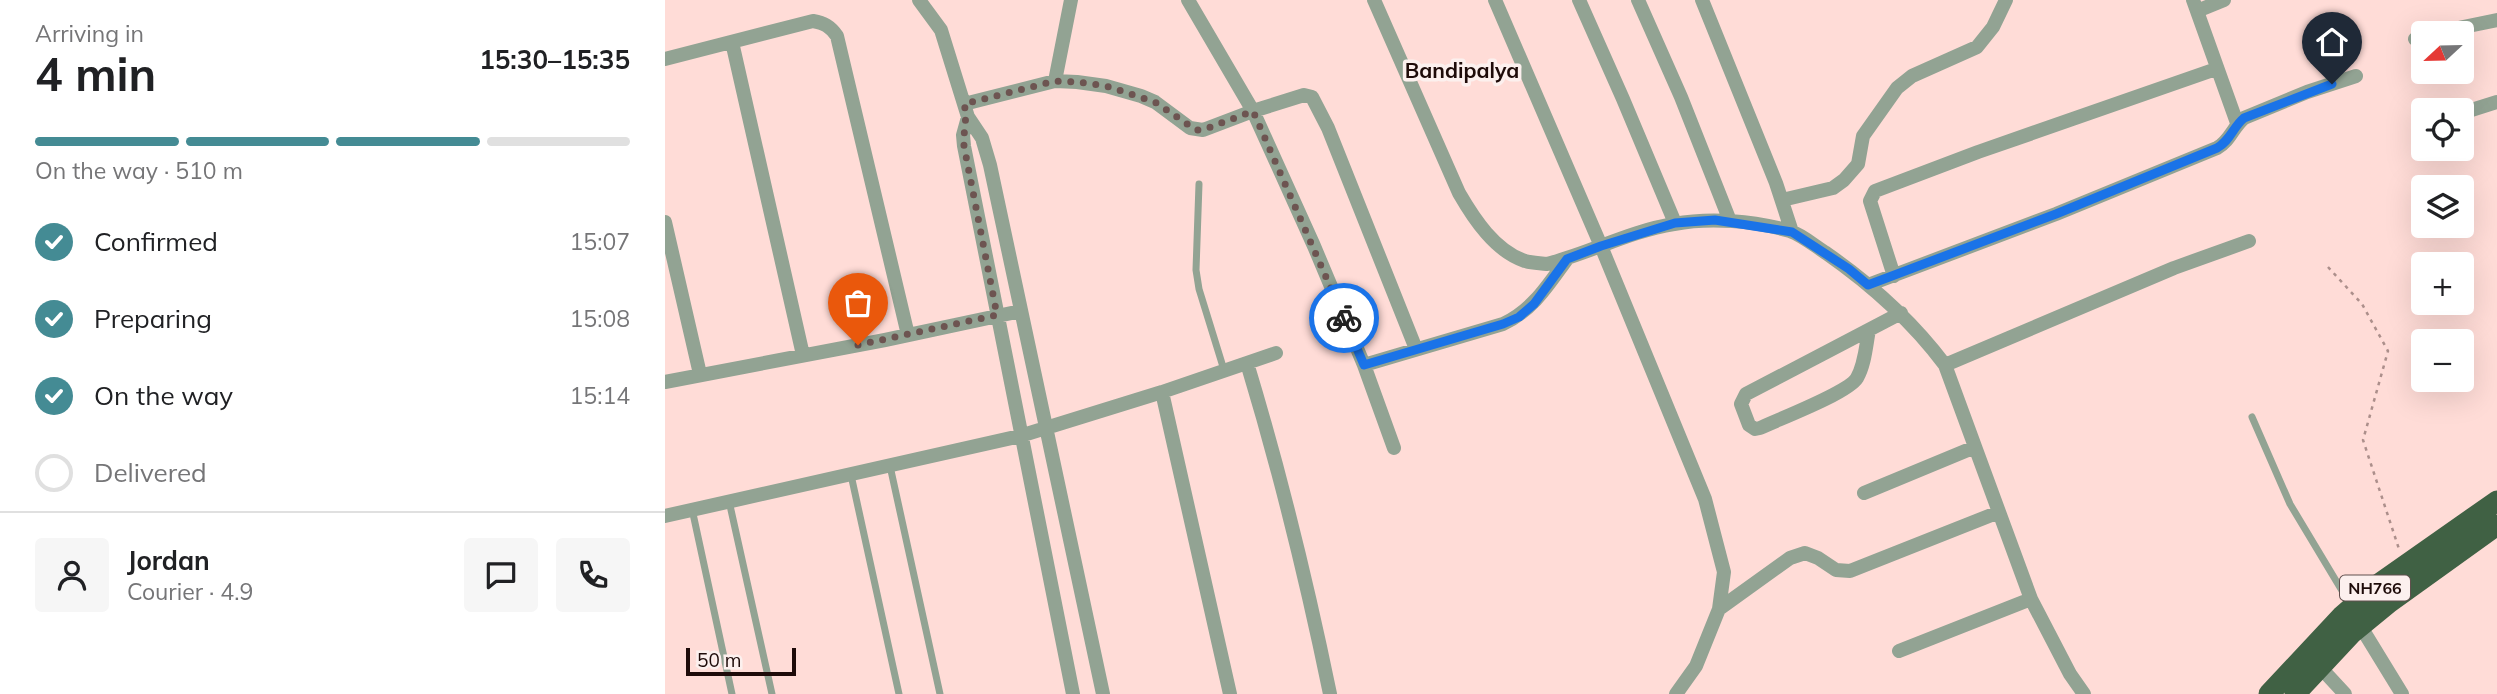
<!DOCTYPE html>
<html lang="en">
<head>
<meta charset="utf-8">
<style>
  :root { --surface:#fff; --page:#f6f6f6; --text:#202124; --muted:#757577; --line:#e0e0e0; --accent:#448b94 }
  body { margin:0; font-family:Mulish,sans-serif; background:var(--page); color:var(--text); height:100vh; display:flex; flex-direction:column; font-size:26px; white-space:nowrap }
  * { box-sizing:border-box; margin:0 }
  p { font-size:23px; color:var(--muted) }
  .icon { flex:none; width:38px; height:38px; fill:none; stroke:currentColor; stroke-width:2; stroke-linecap:round; stroke-linejoin:round }
  .map { position:relative; flex:1; overflow:hidden }
  .details { display:flex; flex-direction:column; background:var(--surface); width:665px }
  .details>* { flex:none }
  .needle { width:46px; rotate:248deg }
  .fabs { position:absolute; left:1746px; top:21px; display:grid; gap:14px }
  .fabs a { display:grid; place-items:center; width:63px; height:63px; border-radius:7px; background:var(--surface); box-shadow:0 7px 28px #0002; font-size:35px }
  .scale { position:absolute; left:21px; bottom:18px; width:110px; box-sizing:border-box; padding-left:7px; border:4px solid #1e0b09; border-top:0; font-size:19px; line-height:24px; white-space:nowrap; color:#1e0b09; -webkit-text-stroke:5px #fcf0ee; paint-order:stroke }
  .pin { position:absolute; display:grid; place-items:center; width:60px; height:60px; color:#fff; margin:-72px -30px; border-radius:50% 50% 50% 0; rotate:-45deg; box-shadow:0 0 7px #0007 }
  .pin .icon { rotate:45deg }
  .courier { position:absolute; display:grid; place-items:center; width:70px; height:70px; margin:-35px; border:5px solid #1a73e8; border-radius:50%; background:#fff; color:#222; box-shadow:0 2px 9px #0007 }
  .overview em { font-style:normal; font-weight:700 }
  .overview div { display:flex; flex-direction:column-reverse }
  .overview { display:flex; align-items:center; justify-content:space-between; height:119px; padding:0 35px }
  h1 { font-size:46px; font-weight:700; line-height:52px }
  .bar { display:grid; grid-template-columns:repeat(4,1fr); gap:10px 7px; align-content:center; height:84px; padding:0 35px }
  .bar i { height:9px; border-radius:5px; background:var(--line) }
  .bar .on { background:var(--accent) }
  .bar p { grid-column:span 4 }
  .line { display:flex; align-items:center; gap:18px; padding:0 35px; border-top:2px solid var(--line) }
  .line div { flex:1 }
  .round { display:grid; place-items:center; flex:none; width:74px; height:74px; border-radius:7px; background:var(--page) }
  ol { padding:0 35px; list-style:none }
  li { display:flex; align-items:center; gap:21px; height:77px }
  li p { margin-inline-start:auto }
  li .icon { padding:7px; border-radius:50%; background:var(--accent); color:#fff; stroke-width:4 }
  li:last-child { color:var(--muted) }
  li i { width:38px; height:38px; border:4px solid var(--line); border-radius:50% }
  main { display:flex; flex:1; min-height:0 }
  .map>svg:first-child { display:block }
  .lines { fill:none; stroke-linecap:round; stroke-linejoin:round }
  .path { stroke:#ac8f8b; stroke-width:2.5; stroke-dasharray:3.5 5; stroke-linecap:butt }
  .service { stroke:#92a393; stroke-width:7 }
  .minor { stroke:#92a393; stroke-width:14 }
  .trunk { stroke:#406144; stroke-width:21 }
  .done { stroke:#6d5451; stroke-width:7; stroke-dasharray:0 12.6 }
  .route { stroke:#1a73e8; stroke-width:9 }
  .labels { text-anchor:middle; dominant-baseline:central; stroke-width:7; stroke-linejoin:round; paint-order:stroke }
  .shield { fill:#fcf0ee; stroke:#61504e; stroke-width:2 }
  .shield-label { font-size:16px; font-weight:bold; fill:#1e0b09 }
  .quarter-label { font-size:21px; font-weight:bold; fill:#1e0b09; stroke:#fcf0ee }
</style>
</head>
<body>
<main>
<section class="details">
<div class="overview"><div><h1>4 min</h1><p>Arriving in</p></div><em>15:30–15:35</em></div>
<div class="bar"><i class="on"></i><i class="on"></i><i class="on"></i><i></i><p>On the way · 510 m</p></div>
<ol>
<li><svg class="icon" aria-label="check" viewBox="0 0 24 24"><path d="M5 12l5 5 9-10"/></svg>Confirmed<p>15:07</p></li>
<li><svg class="icon" aria-label="check" viewBox="0 0 24 24"><path d="M5 12l5 5 9-10"/></svg>Preparing<p>15:08</p></li>
<li><svg class="icon" aria-label="check" viewBox="0 0 24 24"><path d="M5 12l5 5 9-10"/></svg>On the way<p>15:14</p></li>
<li><i></i>Delivered</li>
</ol>
<div class="line" style="height:126px"><a class="round"><svg class="icon" aria-label="person" viewBox="0 0 24 24"><circle cx="12" cy="8" r="4"/><path d="M4 21q1-7 8-7t8 7"/></svg></a><div><b>Jordan</b><p>Courier · 4.9</p></div><a class="round"><svg class="icon" aria-label="chat" viewBox="0 0 24 24"><path d="M4 5h16v11H9l-5 4z"/></svg></a><a class="round"><svg class="icon" aria-label="phone" viewBox="0 0 24 24"><path d="M5 4h4l2 5-3 2q2 4 5 5l2-3 5 2v4C11 20 4 13 5 4z"/></svg></a></div>
</section>
<div class="map">
<svg width="1832" height="694" viewBox="0 0 1832 694">
  <rect width="100%" height="100%" fill="#ffdcd7"/>
  <g class="lines">
    <path class="path" d="M1663,267L1697,304L1723,351L1698,440L1734,549"/>
    <path class="service" d="M534,184L531,270L534,289L559,370
      M1587,417L1625,504L1685,604
      M225,466L275,694
      M186,475L234,694
      M64,501L107,694
      M27,509L67,694"/>
    <path class="minor" d="M254,0L276,30L303,117L317,138L325,165L438,694
      M523,0L588,111L649,246L699,365L838,324C868,310 883,285 902,259
      M709,0L794,193C809,219 830,251 860,261C867,263 875,263 882,264C925,253 965,231 1009,224C1046,217 1089,221 1125,231C1137,235 1150,246 1161,253C1207,285 1247,321 1280,365L1366,599L1405,674L1419,694
      M830,0L936,246L1040,499L1059,572L1054,609L1031,666L1011,694
      M914,0L958,99L1010,223
      M973,0L1016,97L1065,221
      M1037,0L1111,183L1127,232
      M1528,0L1572,123
      M1532,11L1559,0
      M1769,33L1832,20
      M1750,39L1759,37
      M67,42L138,355
      M0,59L148,21C159,23 165,26 172,36L243,335
      M390,81L406,0
      M299,104L390,81L412,82L441,86L476,96L490,102L525,128L538,130L588,111L639,95L647,97L663,128L751,349
      M1797,113L1832,102
      M303,117L298,135L299,146L408,694
      M1756,126L1759,125
      M1117,200L1168,188L1179,180L1193,164L1198,136L1232,88L1247,76L1312,47L1328,27L1341,0
      M0,222L35,374
      M1229,276L1205,201L1210,191L1313,152L1551,69
      M1203,285L1391,214L1552,148C1565,141 1568,127 1579,118L1642,92L1691,76
      M1204,330C1201,345 1200,364 1192,378C1183,393 1114,419 1095,428L1090,429L1084,425L1076,404L1081,394L1236,313
      M582,363C615,472 642,582 665,694
      M699,365L729,448
      M1280,365L1509,268L1584,241
      M0,382L220,340L356,311
      M497,392L565,694
      M1199,493L1310,447
      M0,516L355,436L497,392L611,353
      M1054,609L1125,558L1140,553L1153,558L1171,570L1185,571L1334,512
      M1696,627L1737,694
      M1234,651L1366,599
      M1655,667L1680,694"/>
    <path class="trunk" d="M1604,694L1677,616L1715,583L1832,501
      M1630,694L1686,634L1725,602L1832,525"/>
  </g>
  <g class="lines">
    <path class="done" d="M193,345L332,315L299,146C298,130 303,119 299,104L390,81L412,82L441,86L490,102L531,130H538L588,111L679,318"/>
    <path class="route" d="M679,318L699,365L838,324L854,317L869,304L902,259L936,246L1010,223L1050,220L1127,232L1184,269L1203,285L1391,214L1552,148C1565,141 1568,127 1579,118L1667,84"/>
  </g>
  <g class="labels">
    <rect class="shield" x="1675" y="575.5" width="70" height="25" rx="5"/>
    <g class="shield-label">
      <text x="1710" y="588">NH766</text>
    </g>
    <g class="quarter-label">
      <text x="797" y="70">Bandipalya</text>
    </g>
  </g>
</svg>
<div class="fabs">
<a><svg class="needle" viewBox="-14 -14 28 28"><path d="M0-13l5 13h-10z" fill="#e53935"/><path d="M0 13l5-13h-10z" fill="#757577"/></svg></a>
<a><svg class="icon" aria-label="locate" viewBox="0 0 24 24"><circle cx="12" cy="12" r="6"/><path d="M12 2v4M12 18v4M2 12h4M18 12h4"/></svg></a>
<a><svg class="icon" aria-label="layers" viewBox="0 0 24 24"><path d="M12 4l9 5-9 5-9-5zM3 14l9 5 9-5"/></svg></a>
<a>+</a>
<a>−</a>
</div>
<div class="scale">50 m</div>
<div class="pin" style="left:193px;top:345px;background:#ea580c"><svg class="icon" aria-label="bag" viewBox="0 0 24 24"><path d="M5 8h14l-1 12H6zM9 8a3 3 0 0 1 6 0"/></svg></div>
<div class="pin" style="left:1667px;top:84px;background:#1f2937"><svg class="icon" aria-label="home" viewBox="0 0 24 24"><path d="M3 11l9-7 9 7M6 9v11h12V9"/></svg></div>
<div class="courier" style="left:679px;top:318px"><svg class="icon" aria-label="bike" viewBox="0 0 24 24"><circle cx="6" cy="16" r="4"/><circle cx="18" cy="16" r="4"/><path d="M6 16l4-8h5l3 8M10 8l3 8H6M13 5h3"/></svg></div>
</div>
</main>
</body>
</html>
